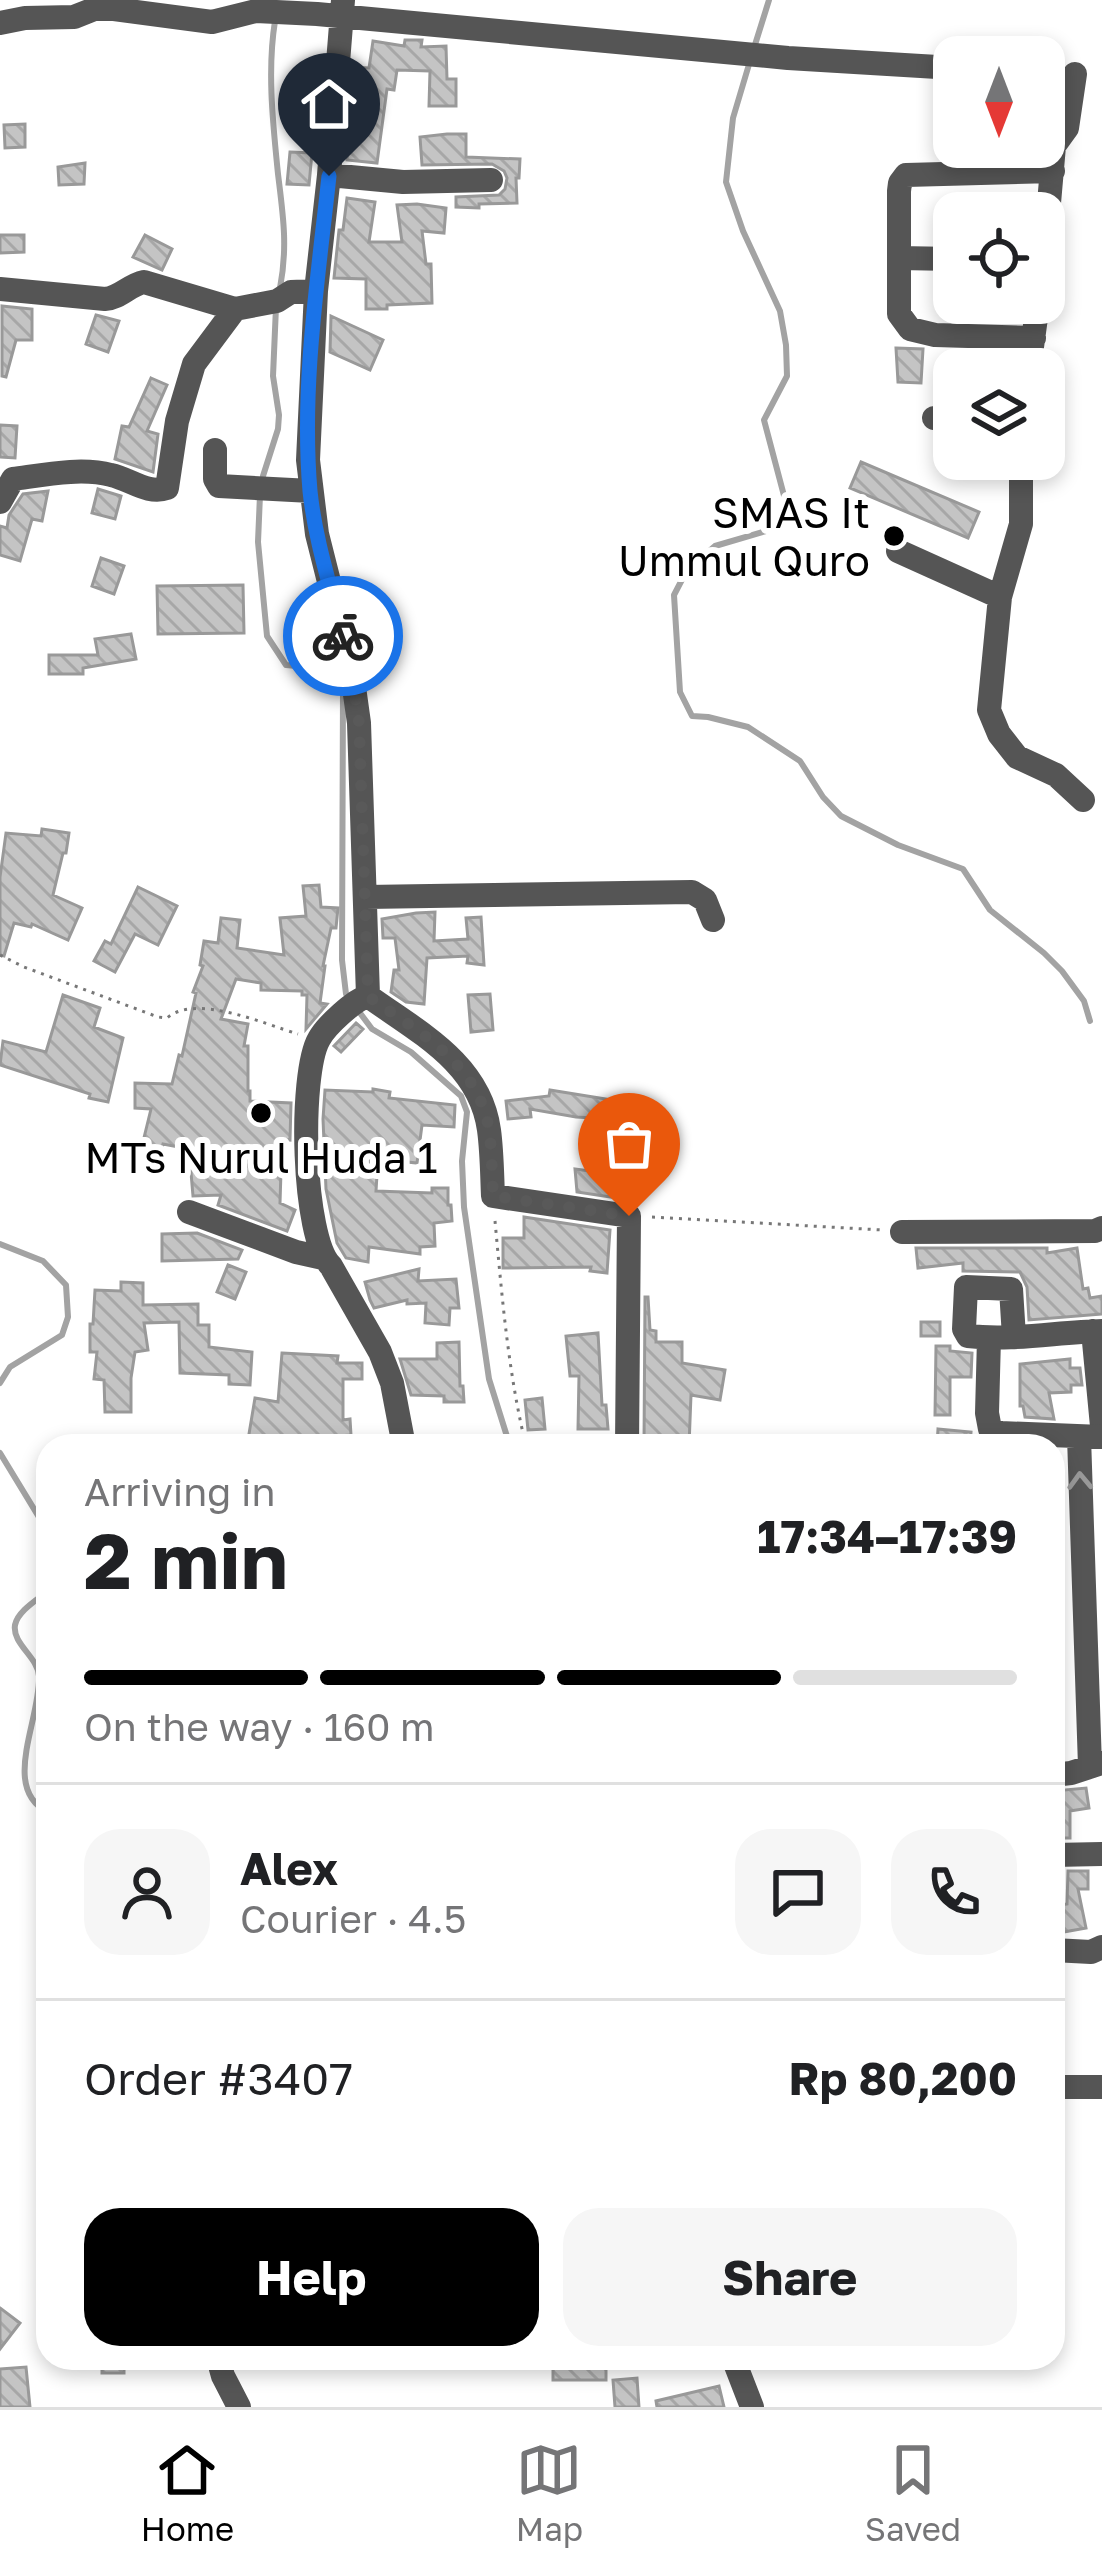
<!DOCTYPE html>
<html lang="en">
<head>
<meta charset="utf-8">
<style>
  :root { --surface:#fff; --page:#f6f6f6; --text:#202124; --muted:#757577; --line:#e0e0e0; --accent:#000 }
  body { margin:0; font-family:"Golos Text",sans-serif; background:var(--page); color:var(--text); height:100vh; display:flex; flex-direction:column; font-size:45px; white-space:nowrap }
  * { box-sizing:border-box; margin:0 }
  p { font-size:39px; color:var(--muted) }
  .icon { flex:none; width:66px; height:66px; fill:none; stroke:currentColor; stroke-width:2; stroke-linecap:round; stroke-linejoin:round }
  .map { position:relative; flex:1; overflow:hidden }
  .sheet { position:absolute; left:36px; top:1434px; width:1029px; height:936px; display:flex; flex-direction:column; background:var(--surface); border-radius:36px; box-shadow:0 6px 18px #0003 }
  .sheet>* { flex:none }
  .needle { width:78px; rotate:180deg }
  .controls { position:absolute; left:933px; top:36px; display:grid; gap:24px }
  .controls a { display:grid; place-items:center; width:132px; height:132px; border-radius:24px; background:var(--surface); box-shadow:0 6px 18px #0003; font-size:60px }
  .pin { position:absolute; display:grid; place-items:center; width:102px; height:102px; color:#fff; margin:-123px -51px; border-radius:50% 50% 50% 0; rotate:-45deg; box-shadow:0 0 12px #0007 }
  .pin .icon { rotate:45deg }
  .courier { position:absolute; display:grid; place-items:center; width:120px; height:120px; margin:-60px; border:9px solid #1a73e8; border-radius:50%; background:#fff; color:#222; box-shadow:0 3px 15px #0007 }
  .headline em { font-style:normal; font-weight:700 }
  .headline div { display:flex; flex-direction:column-reverse }
  .headline { display:flex; align-items:center; justify-content:space-between; height:204px; padding:0 48px }
  h1 { font-size:78px; font-weight:700; line-height:90px }
  .bar { display:grid; grid-template-columns:repeat(4,1fr); gap:18px 12px; align-content:center; height:144px; padding:0 48px }
  .bar i { height:15px; border-radius:9px; background:var(--line) }
  .bar .on { background:var(--accent) }
  .bar p { grid-column:span 4 }
  .line { display:flex; align-items:center; gap:30px; padding:0 48px; border-top:3px solid var(--line) }
  .line div { flex:1 }
  .round { display:grid; place-items:center; flex:none; width:126px; height:126px; border-radius:36px; background:var(--page) }
  .primary-button { display:flex; gap:24px; margin-top:auto; padding:24px 48px }
  .primary-button a { flex:1; height:138px; border-radius:36px; background:var(--accent); color:#fff; font-size:48px; font-weight:700; line-height:138px; text-align:center }
  .primary-button a+a { background:var(--page); color:var(--text) }
  .tabs { display:flex; justify-content:space-around; align-items:center; height:168px; border-top:3px solid var(--line); background:var(--surface); font-size:33px; color:var(--muted) }
  .tabs a { display:grid; justify-items:center; gap:6px }
  .tabs .on { color:var(--accent) }
  .map>svg:first-child { display:block }
  .lines { fill:none; stroke-linecap:round; stroke-linejoin:round }
  .stream { stroke:#a3a3a3; stroke-width:6 }
  .building { fill:url(#building-back-hatch); stroke:#999; stroke-width:3 }
  .path { stroke:#777; stroke-width:3; stroke-dasharray:3 6; stroke-linecap:butt }
  .minor { stroke:#555; stroke-width:24 }
  .oneway { stroke:#999 }
  .done { stroke:#595959; stroke-width:12; stroke-dasharray:0 21.6 }
  .route { stroke:#1a73e8; stroke-width:15 }
  .poi-dot { fill:#000; stroke:#fff; stroke-width:4.5 }
  .labels { text-anchor:middle; dominant-baseline:central; stroke-width:12; stroke-linejoin:round; paint-order:stroke }
  .poi-label { font-size:42px; fill:#000; stroke:#fff; text-anchor:end }
</style>
</head>
<body>
<div class="map">
<svg width="1102" height="2407" viewBox="0 0 1102 2407">
  <defs>
    <pattern id="building-back-hatch" width="6" height="6" patternUnits="userSpaceOnUse" patternTransform="scale(3)"><rect width="6" height="6" fill="#c4c4c4"/><path d="M-1 5l2 2M0 0l6 6M5-1l2 2" fill="none" stroke="#a7a7a7"/></pattern>
  </defs>
  <rect width="100%" height="100%" fill="#fff"/>
  <g class="lines">
    <path class="stream" d="M275,21C267,71 273,124 278,174C283,215 288,246 280,288
      M754,48L769,0
      M750,61L733,118L726,182L743,231L780,311L786,345L787,376L764,420L787,507L786,520L773,529L715,546L687,570L674,595L680,692L692,716L708,717L748,727L800,761L823,797L841,816L898,845L963,869L990,910L1044,953L1062,971L1084,1001L1090,1021
      M263,476L278,429L279,415L273,376L276,307
      M260,495L258,542L267,636L286,665L340,670L341,676
      M343,689L342,960L346,994L349,999
      M357,1009L372,1029L411,1052L461,1096L467,1112L462,1161L464,1207L489,1379L510,1446
      M0,1244L43,1261L66,1285L68,1317L62,1335L10,1367L0,1383
      M0,1453L48,1532
      M48,1591C37,1600 18,1611 15,1625C12,1644 38,1657 39,1676C41,1719 0,1789 48,1812"/>
  </g>
  <path class="building" d="M405,40H422L421,47L446,46L447,79H456V106H429L430,71L397,70L394,90L387,89L377,163L347,160L354,67L369,68L373,41L404,46Z
    M25,124V147L5,148L4,125Z
    M447,134H466V157L520,159L519,178H516L517,203L479,204V208L456,207V197L499,195L505,189L507,178L504,171L492,164L422,165L420,137Z
    M290,152L312,153L309,185L287,184Z
    M85,163L84,184L59,185L58,167Z
    M347,198L375,202L369,242H402L397,205L417,204L446,208L444,233L422,231L426,264H431L432,303L387,305V309H366V279L334,278L339,230H343Z
    M0,235H24V252L0,253Z
    M145,235L172,249L162,270L133,257Z
    M2,306L32,309V340H16L6,377L2,376Z
    M96,315L119,321L108,352L86,344Z
    M331,316L383,340L370,370L330,352Z
    M896,348L923,349L921,383L898,382Z
    M151,378L167,385L147,431L158,434L153,472L115,459L122,426L129,427Z
    M0,425L17,426L15,458L0,457Z
    M861,462L979,512L968,538L850,488Z
    M98,489L121,496L115,519L92,513Z
    M48,491L42,521L32,519L20,561L0,555V526L7,528L9,515L23,494Z
    M101,558L124,566L114,594L92,586Z
    M243,585L244,633L158,634L157,586Z
    M131,634L136,659L83,668V674H49V655H98L95,639Z
    M42,829L69,833L66,853H63L53,895L82,908L68,940L32,924L31,927L14,923L4,956L0,955V877L6,833L41,836Z
    M319,885L321,907L338,908L336,928H331L323,966H325L320,1003L327,1004L306,1029L307,995H302V991L261,990V983L236,979L221,1019L248,1024L244,1046H248V1091H250V1101L291,1103L290,1140L282,1139L280,1203L295,1210L287,1231L218,1205L221,1195L193,1196L189,1149L163,1144L161,1151L142,1146L151,1109L135,1108V1083L172,1084L179,1055L182,1056L196,993L193,992L203,966L200,965L204,941L218,943L221,918L240,920L237,948L284,955L280,918L306,916L303,886Z
    M138,887L177,906L158,945L135,934L115,972L94,961L105,941L111,944Z
    M435,912L434,941L468,939L466,918L481,917L484,965L467,963L468,956L427,958L424,1004L406,1002L391,992L394,970H399L395,938H383L382,919L416,913Z
    M490,994L493,1030L471,1032L468,995Z
    M63,995L100,1008L94,1027L123,1038L108,1102L89,1098L90,1094L0,1065L3,1041L46,1052Z
    M356,1023L363,1029L341,1052L334,1046Z
    M373,1089L390,1092L389,1098L455,1105L454,1127L422,1125L417,1163L378,1159L376,1191L432,1193V1188H448V1205H451L452,1221L434,1223L435,1246L420,1247V1254L369,1247L368,1262L346,1258L337,1243L326,1189L323,1119L325,1090L373,1092Z
    M550,1090L612,1100L610,1119L576,1117L530,1109L531,1117L508,1119L506,1101L549,1096Z
    M575,1169L620,1175L617,1198L577,1192Z
    M524,1217L610,1230L607,1273L590,1271L591,1267L503,1268V1238H524Z
    M197,1233L242,1250L238,1259L162,1261V1234Z
    M916,1248H1047V1253L1077,1248L1083,1289L1088,1288L1090,1298L1102,1296V1314L1029,1320L1027,1287L1020,1272L963,1271V1263L918,1268Z
    M228,1265L246,1272L235,1299L217,1292Z
    M419,1269L418,1281L456,1279L459,1308H450L449,1325L425,1323L426,1303L407,1304V1300L374,1308L370,1300L365,1282Z
    M121,1282L143,1283V1305L198,1304V1325H209V1347L252,1352L250,1385L229,1384V1375L180,1373L179,1322L144,1323L148,1350L135,1352L131,1378V1412H105L104,1380L94,1379L97,1352H90V1324H93L95,1290L121,1291Z
    M645,1297H648L650,1330L656,1331V1342H682V1363L725,1370L720,1400L691,1395L689,1446H644Z
    M921,1322H940V1336H921Z
    M598,1333L602,1405H606L608,1429H578L579,1376H570L566,1336Z
    M459,1342L460,1386H463L464,1402H444V1396L411,1395L400,1359H437V1343Z
    M936,1346H950V1351L972,1353L971,1377H950V1415H935Z
    M282,1353L338,1356L337,1363H362V1379H343V1420L350,1419L351,1435L313,1438L312,1446H247L255,1398L278,1402Z
    M1070,1359V1368H1080L1082,1385H1071V1392L1049,1393L1054,1419L1025,1417L1023,1406H1020V1364Z
    M542,1398L545,1429L528,1430L525,1400Z
    M938,1429L971,1432L970,1446H937Z
    M1086,1788L1089,1808L1070,1811V1838H1053V1791Z
    M1068,1871H1088V1889H1078L1086,1928L1053,1934V1906L1067,1904Z
    M0,2308L20,2323L0,2349Z
    M102,2358H124V2373H102Z
    M553,2358H606V2380H553Z
    M26,2367L30,2407H0V2369Z
    M637,2378L639,2407H615L613,2380Z
    M719,2386L724,2407H657L656,2401Z"/>
  <g class="lines">
    <path class="path" d="M0,955L24,967L158,1017L167,1018C196,993 264,1024 298,1034
      M652,1217L882,1230
      M495,1221C502,1296 508,1372 526,1446"/>
    <path class="minor" d="M343,0L329,175L316,291L308,460L317,534L352,673L359,723L368,996
      M0,23L25,18L74,17L94,9H114L212,22L256,11L317,14L788,58L954,68
      M1054,146L1067,128L1075,74
      M329,175L403,182L491,180
      M899,258V191L900,183L906,175L1053,171
      M954,259L899,258V314L910,329L935,335L1034,338
      M1044,260L1054,146L1045,127L1047,74
      M0,289L105,299C120,298 129,285 144,282L235,309L277,301L291,292L316,291
      M1029,369L1038,303
      M934,418L954,420
      M215,450V479L219,486L311,491
      M1021,459V524L1000,597L989,710L999,734L1017,757L1056,775L1083,800
      M0,502L13,479C43,475 81,467 111,475C130,479 148,495 167,488L177,421L194,364L235,309
      M898,551L1000,597
      M366,897L692,892L705,900L713,920
      M368,996C418,1032 480,1063 489,1130C492,1152 492,1174 493,1196L629,1216L627,1446
      M368,996C354,1000 326,1026 319,1039C299,1074 302,1238 331,1266L380,1352L392,1383L404,1446
      M189,1212L296,1252L323,1258
      M902,1232L1095,1231L1102,1228
      M1093,1331L1102,1426
      M1014,1337L1011,1289L966,1287L964,1329L968,1336C1013,1341 1057,1332 1102,1331
      M989,1338L987,1413L990,1429L1000,1433L1102,1437
      M1079,1437L1090,1766
      M1053,1775L1071,1773L1102,1763
      M1053,1855L1102,1854
      M1053,1950L1091,1952L1102,1947
      M1053,2087H1102
      M218,2358L223,2376L239,2407
      M733,2358L752,2407"/>
  </g>
  <defs><path id="oneway-chevron" d="M-2-3.5L2.5 0L-2 3.5" fill="none" stroke-width="1.6" stroke-linecap="round" stroke-linejoin="round" transform="scale(3)"/></defs>
  <use class="oneway" href="#oneway-chevron" transform="translate(1080 1481) rotate(-92)"/>
  <g class="lines">
    <path class="done" d="M343,636L352,674L359,723L368,996C418,1032 479,1063 489,1130C492,1152 492,1174 493,1196L629,1216"/>
    <path class="route" d="M329,176C318,279 301,386 310,491C315,540 331,588 343,636"/>
  </g>
  <g class="poi-dot">
    <circle cx="894" cy="536" r="12"/>
    <circle cx="261" cy="1113" r="12"/>
  </g>
  <g class="labels">
    <g class="poi-label">
      <text x="870" y="512">SMAS It<tspan x="870" dy="48">Ummul Quro</tspan></text>
      <text x="261" y="1157" text-anchor="middle">MTs Nurul Huda 1</text>
    </g>
  </g>
</svg>
<div class="controls">
<a><svg class="needle" viewBox="-14 -14 28 28"><path d="M0-13l5 13h-10z" fill="#e53935"/><path d="M0 13l5-13h-10z" fill="#757577"/></svg></a>
<a><svg class="icon" aria-label="locate" viewBox="0 0 24 24"><circle cx="12" cy="12" r="6"/><path d="M12 2v4M12 18v4M2 12h4M18 12h4"/></svg></a>
<a><svg class="icon" aria-label="layers" viewBox="0 0 24 24"><path d="M12 4l9 5-9 5-9-5zM3 14l9 5 9-5"/></svg></a>
</div>
<div class="pin" style="left:629px;top:1216px;background:#ea580c"><svg class="icon" aria-label="bag" viewBox="0 0 24 24"><path d="M5 8h14l-1 12H6zM9 8a3 3 0 0 1 6 0"/></svg></div>
<div class="pin" style="left:329px;top:176px;background:#1f2937"><svg class="icon" aria-label="home" viewBox="0 0 24 24"><path d="M3 11l9-7 9 7M6 9v11h12V9"/></svg></div>
<div class="courier" style="left:343px;top:636px"><svg class="icon" aria-label="bike" viewBox="0 0 24 24"><circle cx="6" cy="16" r="4"/><circle cx="18" cy="16" r="4"/><path d="M6 16l4-8h5l3 8M10 8l3 8H6M13 5h3"/></svg></div>
<section class="sheet">
<div class="headline"><div><h1>2 min</h1><p>Arriving in</p></div><em>17:34–17:39</em></div>
<div class="bar"><i class="on"></i><i class="on"></i><i class="on"></i><i></i><p>On the way · 160 m</p></div>
<div class="line" style="height:216px"><a class="round"><svg class="icon" aria-label="person" viewBox="0 0 24 24"><circle cx="12" cy="8" r="4"/><path d="M4 21q1-7 8-7t8 7"/></svg></a><div><b>Alex</b><p>Courier · 4.5</p></div><a class="round"><svg class="icon" aria-label="chat" viewBox="0 0 24 24"><path d="M4 5h16v11H9l-5 4z"/></svg></a><a class="round"><svg class="icon" aria-label="phone" viewBox="0 0 24 24"><path d="M5 4h4l2 5-3 2q2 4 5 5l2-3 5 2v4C11 20 4 13 5 4z"/></svg></a></div>
<div class="line" style="height:156px"><div>Order #3407</div><b>Rp 80,200</b></div>
<div class="primary-button"><a>Help</a><a>Share</a></div>
</section>
</div>
<nav class="tabs">
<a class="on"><svg class="icon" aria-label="home" viewBox="0 0 24 24"><path d="M3 11l9-7 9 7M6 9v11h12V9"/></svg>Home</a>
<a><svg class="icon" aria-label="map" viewBox="0 0 24 24"><path d="M3 6l6-2 6 2 6-2v14l-6 2-6-2-6 2zM9 4v14M15 6v14"/></svg>Map</a>
<a><svg class="icon" aria-label="saved" viewBox="0 0 24 24"><path d="M7 4h10v16l-5-4-5 4z"/></svg>Saved</a>
</nav>
</body>
</html>
